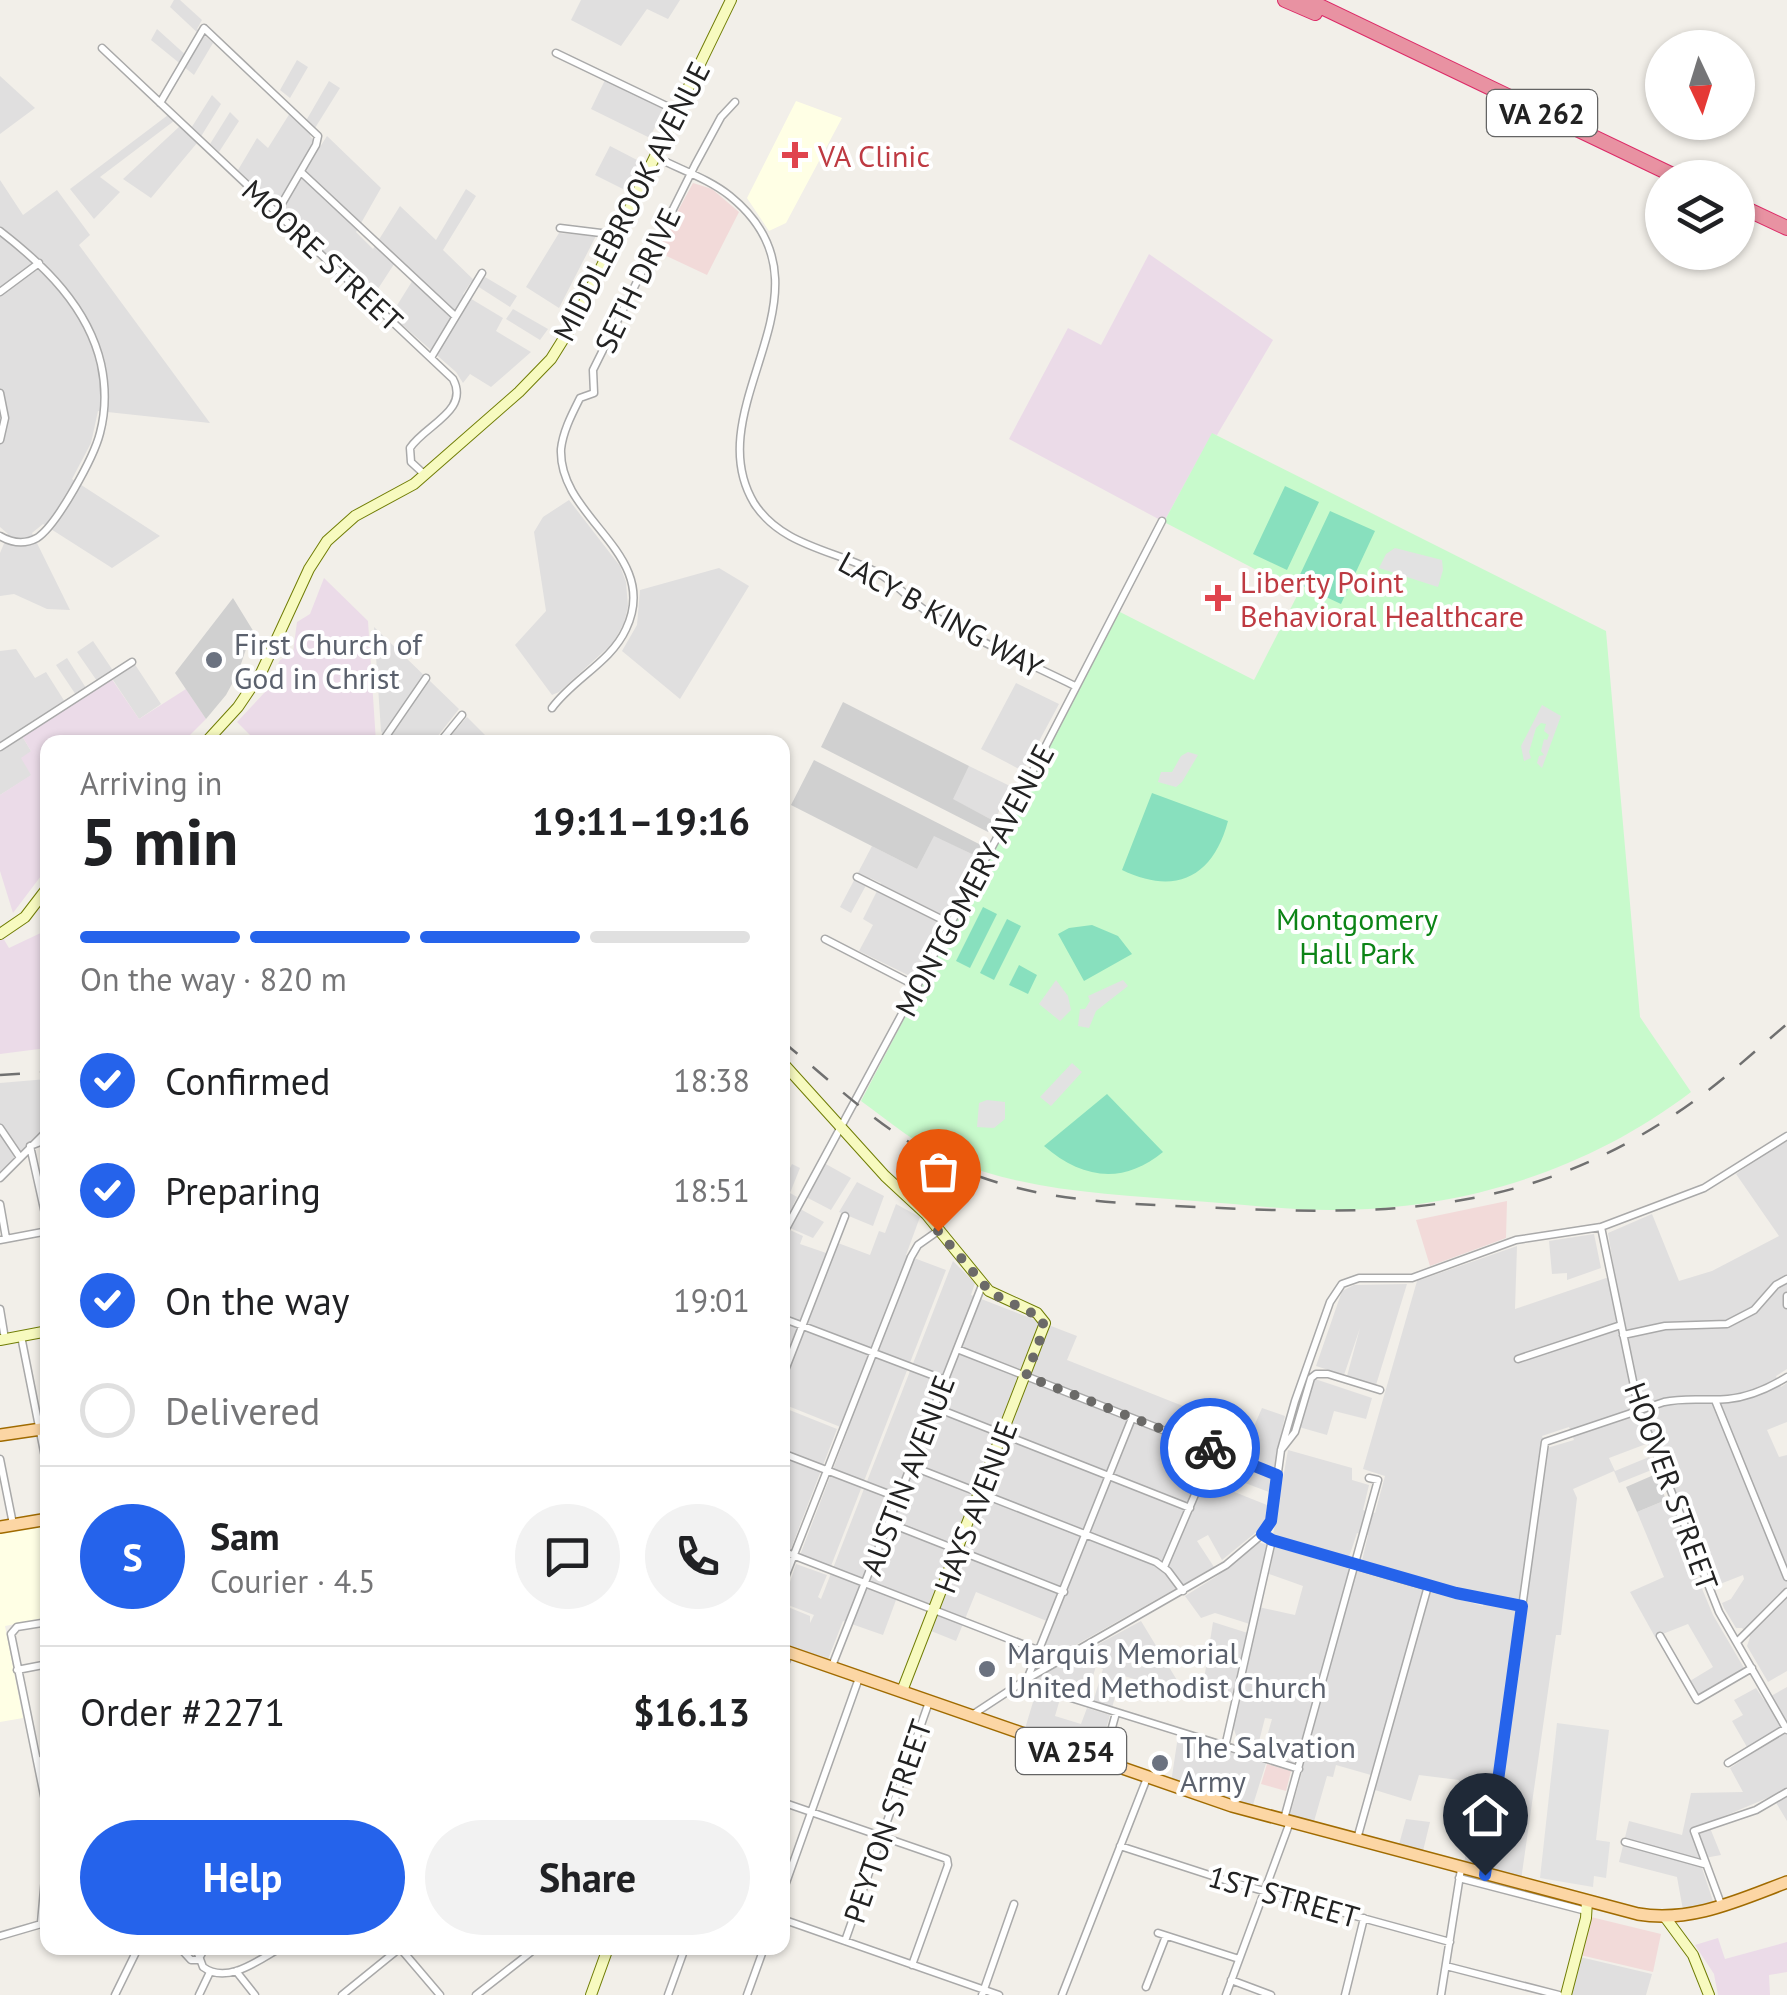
<!DOCTYPE html>
<html lang="en">
<head>
<meta charset="utf-8">
<style>
  :root { --surface:#fff; --page:#f2f2f2; --text:#202124; --muted:#757577; --line:#e0e0e0; --accent:#2563eb }
  body { margin:0; font-family:"PT Sans",sans-serif; background:var(--page); color:var(--text); height:100vh; display:flex; flex-direction:column; font-size:38px; white-space:nowrap }
  * { box-sizing:border-box; margin:0 }
  p { font-size:32px; color:var(--muted) }
  .icon { flex:none; width:55px; height:55px; fill:none; stroke:currentColor; stroke-width:2; stroke-linecap:round; stroke-linejoin:round }
  .map { position:relative; flex:1; overflow:hidden }
  .panel { position:absolute; left:40px; top:735px; width:750px; height:1220px; display:flex; flex-direction:column; background:var(--surface); border-radius:20px; box-shadow:0 2px 8px #0004 }
  .panel>* { flex:none }
  .needle { width:65px; rotate:176deg }
  .controls { position:absolute; left:1645px; top:30px; display:grid; gap:20px }
  .controls a { display:grid; place-items:center; width:110px; height:110px; border-radius:50%; background:var(--surface); box-shadow:0 2px 8px #0004; font-size:50px }
  .pin { position:absolute; display:grid; place-items:center; width:85px; height:85px; color:#fff; margin:-102px -42px; border-radius:50% 50% 50% 0; rotate:-45deg; box-shadow:0 0 10px #0007 }
  .pin .icon { rotate:45deg }
  .courier { position:absolute; display:grid; place-items:center; width:100px; height:100px; margin:-50px; border:8px solid #2563eb; border-radius:50%; background:#fff; color:#222; box-shadow:0 2px 12px #0007 }
  .head em { font-style:normal; font-weight:700 }
  .head div { display:flex; flex-direction:column-reverse }
  .head { display:flex; align-items:center; justify-content:space-between; height:170px; padding:0 40px }
  h1 { font-size:65px; font-weight:700; line-height:75px }
  .bar { display:grid; grid-template-columns:repeat(4,1fr); gap:15px 10px; align-content:center; height:120px; padding:0 40px }
  .bar i { height:12px; border-radius:8px; background:var(--line) }
  .bar .active { background:var(--accent) }
  .bar p { grid-column:span 4 }
  .line { display:flex; align-items:center; gap:25px; padding:0 40px; border-top:2px solid var(--line) }
  .line div { flex:1 }
  .round { display:grid; place-items:center; flex:none; width:105px; height:105px; border-radius:52px; background:var(--page) }
  ol { padding:0 40px; list-style:none }
  li { display:flex; align-items:center; gap:30px; height:110px }
  li p { margin-inline-start:auto }
  li .icon { padding:10px; border-radius:50%; background:var(--accent); color:#fff; stroke-width:4 }
  li:last-child { color:var(--muted) }
  li i { width:55px; height:55px; border:5px solid var(--line); border-radius:50% }
  .button { display:flex; gap:20px; margin-top:auto; padding:20px 40px }
  .button a { flex:1; height:115px; border-radius:60px; background:var(--accent); color:#fff; font-size:40px; font-weight:700; line-height:115px; text-align:center }
  .button a+a { background:var(--page); color:var(--text) }
  .map>svg:first-child { display:block }
  .residential { fill:#e0dfdf; fill-rule:evenodd }
  .commercial { fill:#f2dad9 }
  .industrial { fill:#ebdbe8 }
  .education { fill:#ffffe5 }
  .religious { fill:#d0d0d0 }
  .park { fill:#c8facc }
  .pitch { fill:#88e0be }
  .parking { fill:#e2e2e2 }
  .lines { fill:none; stroke-linecap:round; stroke-linejoin:round }
  .street-casing { stroke:#a9a9a9; stroke-width:9 }
  .secondary-casing { stroke:#707d05; stroke-width:12 }
  .primary-casing { stroke:#a06b00; stroke-width:14 }
  .highway-casing { stroke:#dc2a67; stroke-width:16 }
  .street { stroke:#fff; stroke-width:6 }
  .secondary { stroke:#f7fabf; stroke-width:10 }
  .primary { stroke:#fcd6a4; stroke-width:11 }
  .highway { stroke:#e892a2; stroke-width:14 }
  .rail { stroke:#707070; stroke-width:2.5; stroke-dasharray:20 20; stroke-linecap:butt }
  .done { stroke:#6b6a68; stroke-width:10; stroke-dasharray:0 18 }
  .route { stroke:#2563eb; stroke-width:12 }
  .health-dot { fill:#e0444e; stroke:#fff; stroke-width:4 }
  .worship-dot { fill:#6b7280; stroke:#fff; stroke-width:4 }
  .labels { text-anchor:middle; dominant-baseline:central; stroke-width:8; stroke-linejoin:round; paint-order:stroke }
  .shield { fill:#fff; stroke:#646464; stroke-width:2.5 }
  .shield-label { font-size:28px; font-weight:bold; fill:#222 }
  .health-label { font-size:30px; fill:#be3a42; stroke:#fff; text-anchor:start }
  .street-label { font-size:30px; fill:#222; stroke:#fff }
  .worship-label { font-size:30px; fill:#5b616d; stroke:#fff; text-anchor:start }
  .park-label { font-size:30px; fill:#0c8416; stroke:#fff }
</style>
</head>
<body>
<div class="map">
<svg width="1787" height="1995" viewBox="0 0 1787 1995">
  <rect width="100%" height="100%" fill="#f2efe9"/>
  <path class="residential" d="M174,0H180L202,20L197,29L213,43L194,75L151,40L157,29L188,57L201,36L170,7Z
    M581,0H680L668,19L647,9L621,46L571,20Z
    M297,60L308,67L290,98L280,90Z
    M0,76L35,108L0,134Z
    M605,80L664,109L651,135L648,137L591,109Z
    M329,81L340,88L310,136L320,147L327,136L381,188L356,232L373,249L400,206L436,240L466,189L476,196L443,250L479,285L485,277L517,296L510,307L471,282L463,294L503,318L496,331L531,352L491,387L470,374L463,383L456,372L391,315L416,275L398,258L372,298L238,170L257,138L268,148L290,113L303,126Z
    M212,95L221,104L197,143L151,198L123,179L180,126L188,133Z
    M230,112L239,121L219,152L210,144Z
    M168,115L174,121L100,177L120,192L94,219L70,189Z
    M610,146L639,161L625,190L595,175Z
    M0,180L23,215L57,190L90,235L79,245L210,423L98,411L91,443L72,479L160,536L112,568L43,524L32,533L70,610L47,609L14,594L0,596V553L8,534L0,527Z
    M559,233L596,236L559,308L526,287Z
    M513,309L548,329L540,340L506,319Z
    M569,500L620,566L626,582L628,606L624,623L613,643L559,692L552,695L515,645L546,611L534,532L543,517Z
    M719,568L749,586L680,699L622,651L637,625L640,590Z
    M374,627L459,709L433,742H378L387,741L381,731Z
    M93,641L116,675L134,663L161,704L139,719L109,674L97,681L77,652Z
    M16,649L35,678L46,672L65,702L0,744V651Z
    M67,658L86,688L76,695L56,665Z
    M1016,683L1059,704L1023,771L981,749Z
    M467,717L492,742H445Z
    M22,736L31,751L32,775L0,795V750Z
    M969,766L1012,787L994,821L952,799Z
    M934,835L976,856L958,889L961,896L952,913L949,916L941,914L936,921L943,929L916,979L859,951L873,925L863,919L881,883L870,878L851,913L840,907L872,846L917,869Z
    M47,1079V1139L38,1142L0,1178V1083Z
    M1787,1138V1369L1776,1376L1781,1387L1787,1383V1422L1767,1430L1779,1457L1787,1455V1671L1768,1682L1747,1646L1750,1637L1742,1628H1736L1724,1608L1722,1603L1731,1599L1744,1579L1743,1575L1715,1586L1704,1561L1693,1567L1713,1615L1744,1668L1698,1695L1690,1681L1713,1667L1688,1624L1655,1637L1630,1592L1664,1577L1637,1512L1676,1496L1654,1441L1609,1458L1615,1471L1649,1457L1654,1469L1619,1483L1614,1471L1573,1489L1577,1498L1561,1635H1556L1521,1880L1464,1867L1467,1838L1453,1834L1459,1780L1419,1775L1411,1801L1375,1790L1378,1777L1336,1765L1333,1777L1327,1776L1313,1825L1289,1819L1303,1768L1268,1757L1252,1808L1171,1783L1178,1736L1260,1761L1272,1719L1265,1718L1256,1753L1240,1748L1233,1726L1239,1698L1203,1686L1213,1622L1254,1635L1256,1626L1215,1613L1201,1618L1185,1596L1217,1576L1258,1542L1268,1545L1254,1606L1295,1615L1303,1586L1269,1574L1275,1547L1483,1606L1486,1597L1362,1561L1368,1535L1357,1533L1349,1557L1273,1535L1288,1450L1352,1468V1480L1369,1485L1363,1510L1375,1513L1385,1476L1363,1469L1417,1281L1517,1246L1515,1309L1615,1275L1608,1233L1652,1214L1679,1281L1712,1271L1779,1236L1736,1174ZM1569,1427L1574,1440L1547,1448L1542,1436Z
    M824,1163L851,1178L831,1210L806,1197Z
    M792,1164L800,1168L790,1193L797,1197L793,1205L824,1222L813,1238L783,1225V1182Z
    M857,1182L884,1196L873,1226L839,1212Z
    M896,1204L920,1217L906,1255L946,1270L831,1566L800,1555L848,1430L783,1404L782,1243L790,1230L803,1236L800,1244L832,1255L838,1243L870,1255L879,1231L885,1233Z
    M1594,1234L1601,1268L1567,1280V1273L1552,1274L1549,1241Z
    M953,1261L975,1283L971,1295L1077,1336L1067,1360L1251,1433L1262,1408L1285,1416L1269,1492L1237,1480L1232,1491L1267,1505L1266,1517L1260,1529L1222,1560L1208,1535L1197,1541L1214,1567L1212,1568L1035,1668L1054,1624L976,1592L956,1641L931,1631L940,1608L899,1592L883,1635L843,1621L827,1662L783,1647V1605L810,1616V1623L814,1615L783,1603L796,1564L827,1575L818,1597L821,1599Z
    M1407,1284L1376,1385L1347,1376L1360,1328L1344,1375L1316,1366L1342,1291L1354,1285Z
    M1312,1378L1372,1398L1366,1419L1334,1411L1327,1435L1299,1427Z
    M782,1407L837,1429L790,1551L782,1549Z
    M1141,1621L1186,1695L1121,1675L1112,1708L1093,1702L1103,1669L1096,1666L1086,1700L1029,1682Z
    M1787,1687V1821L1772,1796L1708,1823L1721,1855L1699,1859L1713,1901L1683,1910L1677,1877L1619,1862L1629,1821L1682,1835L1691,1793L1743,1792L1730,1768L1751,1754L1732,1721L1743,1715L1734,1700L1756,1688L1764,1700Z
    M1036,1692L1060,1699L1055,1716L1081,1724L1087,1708L1110,1715L1098,1757L1024,1732Z
    M1406,1819L1430,1822L1422,1855L1398,1848Z
    M1580,1957L1652,1974L1646,1995H1570Z"/>
  <path class="commercial" d="M693,183L712,189L739,212L707,275L656,251Z
    M1507,1201L1506,1238L1430,1266L1416,1220Z
    M1267,1764L1291,1771L1286,1791L1261,1784Z
    M1591,1917L1661,1934L1653,1972L1580,1955Z"/>
  <path class="industrial" d="M1149,254L1273,340L1217,435L1212,434L1164,522L1009,439L1068,328L1101,345Z
    M324,578L368,621L376,742H257L237,722L265,692L280,660L293,652L297,622L310,614Z
    M111,678L139,719L186,689L206,719L183,742H48L47,868L13,913L0,871V795L31,775L21,758L31,751L22,736Z
    M47,930V1048L0,1054V940L3,938L9,948Z
    M1718,1938L1725,1959L1787,1942V1972L1769,1975L1770,1995H1718L1714,1974L1695,1945Z"/>
  <path class="education" d="M796,101L842,118L786,223L769,231L747,198Z
    M47,1525V1618L5,1626L23,1718L0,1722V1533Z"/>
  <path class="religious" d="M233,598L257,637H250L238,673L226,695L206,719L175,673Z
    M843,702L969,766L953,799L994,821L988,832L821,747Z
    M814,760L981,845L976,856L934,836L917,869L791,805Z
    M1656,1474L1666,1500L1637,1512L1626,1487Z"/>
  <path class="park" d="M1212,433L1606,631L1640,1017L1691,1092C1587,1171 1461,1210 1331,1210C1285,1210 1240,1204 1195,1201C1112,1194 1027,1192 949,1159C918,1146 889,1121 861,1101L1118,611L1254,680L1299,592L1164,522Z"/>
  <path class="pitch" d="M1285,486L1319,502L1287,570L1253,554Z
    M1330,511L1375,531L1341,604L1296,583Z
    M1152,793L1228,821C1213,877 1176,896 1122,870Z
    M983,907L997,914L970,968L956,961Z
    M1007,919L1021,926L994,980L980,973Z
    M1092,925L1118,936L1132,954L1084,981L1058,934L1069,928Z
    M1019,965L1037,975L1028,994L1009,985Z
    M1107,1094L1163,1152C1123,1185 1082,1179 1044,1146Z"/>
  <path class="parking" d="M1395,548L1442,560L1443,570L1438,587L1379,568L1386,554Z
    M1542,705L1561,716L1542,768L1537,763L1539,756L1544,755L1541,751L1544,739L1547,740L1549,735L1544,731L1546,724L1541,723L1536,728L1529,752L1531,758L1524,761L1521,746Z
    M1188,752L1198,755L1182,782L1176,787L1158,782L1161,772H1172L1181,756Z
    M1056,980L1068,996L1071,1010L1060,1021L1039,1004Z
    M1123,980L1128,986L1096,1011L1089,1028L1078,1026L1080,1009H1085L1090,1001L1088,996Z
    M1072,1063L1082,1072L1051,1106L1040,1097Z
    M987,1100L1005,1102V1119L994,1128L977,1127L979,1103Z
    M1557,1723L1609,1730L1596,1840L1610,1842L1606,1878L1594,1876L1593,1887L1540,1878Z"/>
  <g class="lines">
    <g class="street-casing">
      <path id="street" d="M102,48L453,379C470,411 425,425 410,448L411,462L424,474
        M556,53L677,111
        M160,103L204,28L318,136L316,145L277,212
        M656,157C681,170 709,179 730,196C846,290 695,405 754,503C782,547 836,550 878,573C898,584 912,603 932,615C978,641 1028,663 1075,686
        M301,172L455,316
        M560,228L617,235
        M0,231C44,265 88,307 101,364C106,387 106,410 100,433C94,457 57,525 37,538C24,545 12,543 0,536
        M0,292L39,263
        M432,356L482,273
        M0,393L5,418L0,440
        M552,708C573,679 611,662 626,629C662,553 558,519 561,449C563,431 572,414 580,398L594,393L593,370L695,165L721,117L735,102
        M382,742L426,678
        M440,742L462,715
        M0,747L132,662
        M857,877L951,924
        M825,939L918,987
        M0,1128L19,1156
        M48,1139L30,1146L48,1227
        M0,1178L48,1130
        M0,1204L6,1238
        M1601,1227L1639,1410L1719,1612L1787,1730
        M782,1236L1026,784L1162,521
        M0,1240L48,1231
        M1787,1296V1305
        M0,1309L5,1339
        M782,1318L945,1380
        M1623,1335L1665,1326L1727,1324L1754,1310L1776,1285L1787,1279
        M21,1336L48,1472
        M957,1349L1277,1475
        M1518,1359L1621,1325
        M782,1378L845,1216
        M1715,1400L1787,1577
        M934,1407L1190,1508
        M1281,1450L1295,1432L1311,1378L1316,1374H1328L1380,1390
        M782,1453L899,1498
        M0,1459L13,1524
        M911,1466L1156,1562L1168,1571L1183,1591
        M889,1523L1064,1592
        M1262,1534L1272,1540C1354,1564 1437,1594 1522,1606
        M782,1551L1040,1651
        M1164,1567L1214,1450
        M782,1585L911,1257L918,1245L938,1231
        M48,1622L17,1627L11,1634L48,1815
        M1660,1636L1697,1700L1752,1668
        M1737,1642L1787,1592
        M832,1666L983,1283
        M17,1670L48,1664
        M782,1672L789,1654
        M1028,1677L1132,1418
        M1023,1683L1299,1769
        M972,1715L1027,1679L1226,1565L1265,1532L1272,1516L1281,1450L1295,1401L1330,1302L1342,1284L1359,1278H1412L1516,1240L1601,1227L1704,1188L1787,1136
        M1225,1747L1272,1540
        M1103,1760L1116,1713
        M37,1761L48,1759
        M1728,1763L1786,1728
        M782,1802L947,1859L948,1865L912,1965
        M1284,1819L1378,1480L1369,1478
        M1357,1839L1428,1586
        M1625,1842L1704,1864
        M1120,1846L1231,1882L1450,1942
        M1485,1874L1545,1442L1664,1402C1686,1397 1706,1401 1728,1399C1749,1397 1769,1388 1787,1377
        M1459,1878L1586,1911
        M782,1894L859,1678
        M1721,1904L1694,1831L1756,1810L1787,1792
        M782,1919L999,1995
        M41,1923L48,1845
        M1158,1933L1239,1959
        M0,1936L48,1922
        M845,1941L929,1702
        M180,1948L191,1960H198L205,1948
        M196,1948L203,1967C227,1985 259,1960 280,1948
        M400,1948L440,1995
        M1446,1966L1559,1995
        M236,1971L255,1995
        M1231,1980L1271,1995
        M1146,1987L1166,1936
        M115,1995L138,1948
        M199,1995L210,1972
        M342,1995L400,1948
        M476,1995L531,1952
        M668,1995L685,1948
        M747,1995L764,1948
        M982,1995L1014,1904
        M1062,1995L1147,1778
        M1226,1995L1290,1822
        M1345,1995L1364,1918
        M1441,1995L1461,1869"/>
    </g>
    <g class="secondary-casing">
      <path id="secondary" d="M206,742L238,707L261,673L309,569L327,541L355,516L414,484L519,392L551,359L576,319L731,0
        M0,934L25,917L48,887
        M782,1062L885,1176L926,1214L989,1291L1037,1313L1045,1323L902,1691
        M0,1340L48,1331
        M1665,1917L1693,1955L1709,1995
        M591,1995L608,1948
        M1566,1995L1586,1918L1587,1901"/>
    </g>
    <g class="primary-casing">
      <path id="primary" d="M0,1435L48,1428
        M0,1527L48,1519
        M782,1650L1232,1806L1638,1914C1691,1923 1739,1900 1787,1882"/>
    </g>
    <g class="highway-casing">
      <path id="highway" d="M1285,0L1315,13
        M1307,0L1679,178
        M1738,205L1787,228"/>
    </g>
    <use href="#street" class="street"/>
    <use href="#secondary" class="secondary"/>
    <use href="#primary" class="primary"/>
    <use href="#highway" class="highway"/>
    <path class="rail" d="M782,1041C837,1086 887,1136 953,1166C1031,1201 1112,1203 1196,1207C1373,1215 1514,1219 1669,1118C1712,1091 1749,1056 1787,1024
      M0,1075L48,1072"/>
  </g>
  <g class="lines">
    <path class="done" d="M938,1231L991,1293L1042,1318L1044,1329L1026,1376L1210,1448"/>
    <path class="route" d="M1210,1448L1277,1475L1271,1521L1262,1534L1272,1540L1456,1593L1522,1606L1485,1875"/>
  </g>
  <g class="health-dot">
    <path d="M790 140h10v10h10v10h-10v10h-10v-10h-10v-10h10z"/>
    <path d="M1213 583h10v10h10v10h-10v10h-10v-10h-10v-10h10z"/>
  </g>
  <g class="worship-dot">
    <circle cx="214" cy="660" r="10"/>
    <circle cx="987" cy="1669" r="10"/>
    <circle cx="1160" cy="1763" r="10"/>
  </g>
  <g class="labels">
    <g class="shield">
      <rect x="1487" y="90" width="110" height="46" rx="8"/>
      <rect x="1016" y="1728" width="110" height="46" rx="8"/>
    </g>
    <g class="shield-label">
      <text x="1542" y="113">VA 262</text>
      <text x="1071" y="1751">VA 254</text>
    </g>
    <g class="health-label">
      <text x="818" y="155">VA Clinic</text>
      <text x="1240" y="581">Liberty Point<tspan x="1240" dy="34">Behavioral Healthcare</tspan></text>
    </g>
    <g class="street-label">
      <text transform="translate(631 201) rotate(-63)">MIDDLEBROOK AVENUE</text>
      <text transform="translate(323 255) rotate(43)">MOORE STREET</text>
      <text transform="translate(637 280) rotate(-64)">SETH DRIVE</text>
      <text transform="translate(941 614) rotate(29)">LACY B KING WAY</text>
      <text transform="translate(974 880) rotate(-62)">MONTGOMERY AVENUE</text>
      <text transform="translate(907 1475) rotate(-69)">AUSTIN AVENUE</text>
      <text transform="translate(1672 1486) rotate(70)">HOOVER STREET</text>
      <text transform="translate(975 1507) rotate(-69)">HAYS AVENUE</text>
      <text transform="translate(887 1821) rotate(-71)">PEYTON STREET</text>
      <text transform="translate(1284 1896) rotate(16)">1ST STREET</text>
    </g>
    <g class="worship-label">
      <text x="234" y="643">First Church of<tspan x="234" dy="34">God in Christ</tspan></text>
      <text x="1007" y="1652">Marquis Memorial<tspan x="1007" dy="34">United Methodist Church</tspan></text>
      <text x="1180" y="1746">The Salvation<tspan x="1180" dy="34">Army</tspan></text>
    </g>
    <g class="park-label">
      <text x="1357" y="918">Montgomery<tspan x="1357" dy="34">Hall Park</tspan></text>
    </g>
  </g>
</svg>
<div class="controls">
<a><svg class="needle" viewBox="-14 -14 28 28"><path d="M0-13l5 13h-10z" fill="#e53935"/><path d="M0 13l5-13h-10z" fill="#757577"/></svg></a>
<a><svg class="icon" aria-label="layers" viewBox="0 0 24 24"><path d="M12 4l9 5-9 5-9-5zM3 14l9 5 9-5"/></svg></a>
</div>
<div class="pin" style="left:938px;top:1231px;background:#ea580c"><svg class="icon" aria-label="bag" viewBox="0 0 24 24"><path d="M5 8h14l-1 12H6zM9 8a3 3 0 0 1 6 0"/></svg></div>
<div class="pin" style="left:1485px;top:1875px;background:#1f2937"><svg class="icon" aria-label="home" viewBox="0 0 24 24"><path d="M3 11l9-7 9 7M6 9v11h12V9"/></svg></div>
<div class="courier" style="left:1210px;top:1448px"><svg class="icon" aria-label="bike" viewBox="0 0 24 24"><circle cx="6" cy="16" r="4"/><circle cx="18" cy="16" r="4"/><path d="M6 16l4-8h5l3 8M10 8l3 8H6M13 5h3"/></svg></div>
<section class="panel">
<div class="head"><div><h1>5 min</h1><p>Arriving in</p></div><em>19:11–19:16</em></div>
<div class="bar"><i class="active"></i><i class="active"></i><i class="active"></i><i></i><p>On the way · 820 m</p></div>
<ol>
<li><svg class="icon" aria-label="check" viewBox="0 0 24 24"><path d="M5 12l5 5 9-10"/></svg>Confirmed<p>18:38</p></li>
<li><svg class="icon" aria-label="check" viewBox="0 0 24 24"><path d="M5 12l5 5 9-10"/></svg>Preparing<p>18:51</p></li>
<li><svg class="icon" aria-label="check" viewBox="0 0 24 24"><path d="M5 12l5 5 9-10"/></svg>On the way<p>19:01</p></li>
<li><i></i>Delivered</li>
</ol>
<div class="line" style="height:180px"><b class="round" style="background:var(--accent);color:#fff">S</b><div><b>Sam</b><p>Courier · 4.5</p></div><a class="round"><svg class="icon" aria-label="chat" viewBox="0 0 24 24"><path d="M4 5h16v11H9l-5 4z"/></svg></a><a class="round"><svg class="icon" aria-label="phone" viewBox="0 0 24 24"><path d="M5 4h4l2 5-3 2q2 4 5 5l2-3 5 2v4C11 20 4 13 5 4z"/></svg></a></div>
<div class="line" style="height:130px"><div>Order #2271</div><b>$16.13</b></div>
<div class="button"><a>Help</a><a>Share</a></div>
</section>
</div>
</body>
</html>
